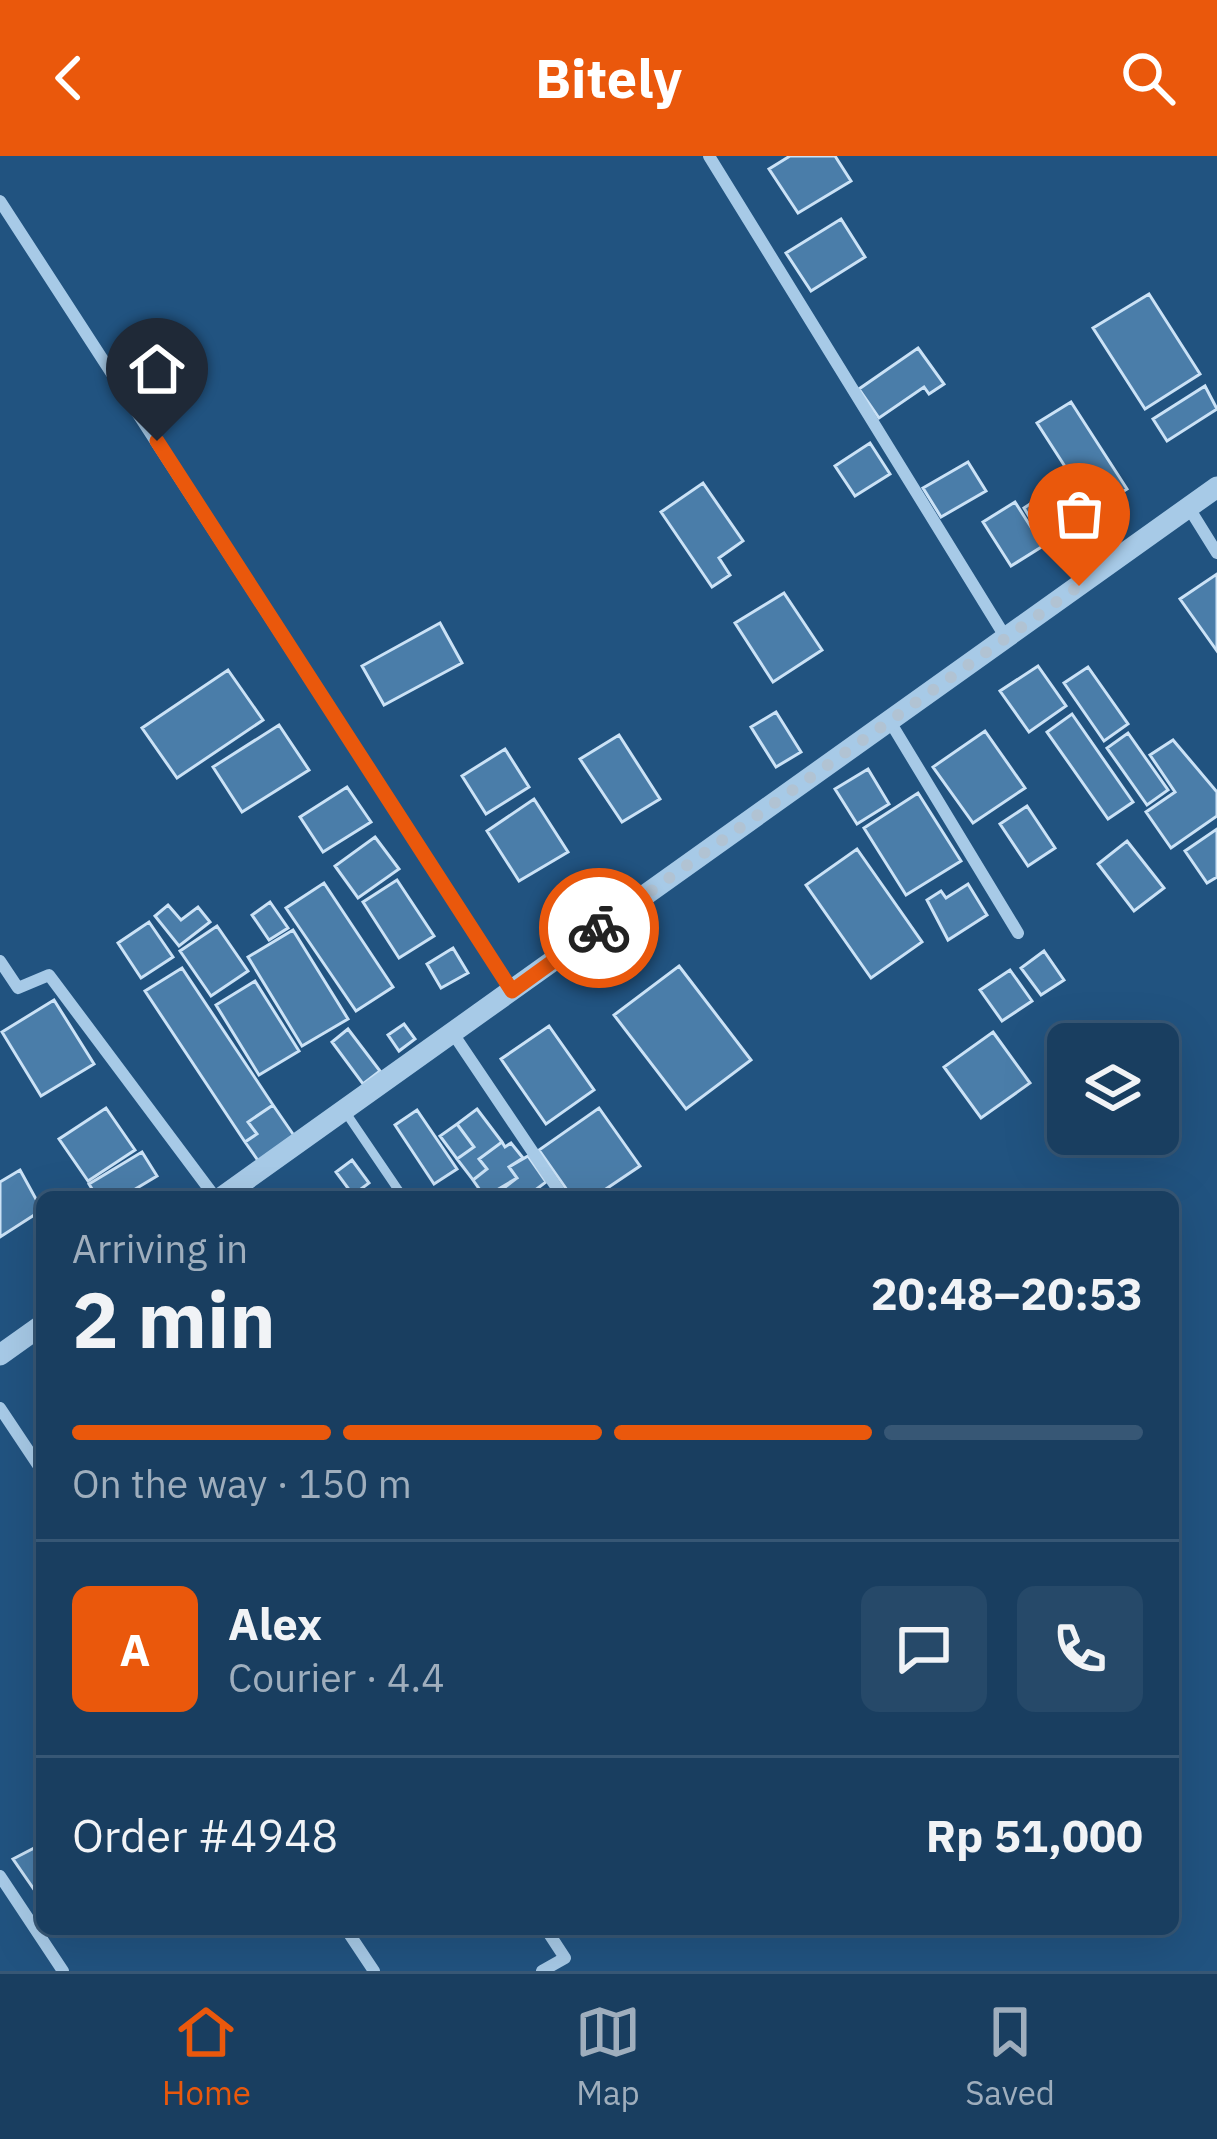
<!DOCTYPE html>
<html lang="en">
<head>
<meta charset="utf-8">
<style>
  :root { --surface:#193e60; --page:#264969; --text:#f1f3f6; --muted:#9faebd; --line:#375775; --accent:#ea580c }
  body { margin:0; font-family:"IBM Plex Sans",sans-serif; background:var(--page); color:var(--text); height:100vh; display:flex; flex-direction:column; font-size:45px; white-space:nowrap }
  * { box-sizing:border-box; margin:0 }
  p { font-size:39px; color:var(--muted) }
  .icon { flex:none; width:66px; height:66px; fill:none; stroke:currentColor; stroke-width:2; stroke-linecap:round; stroke-linejoin:round }
  .map { position:relative; flex:1; overflow:hidden }
  .sheet { position:absolute; left:36px; top:1035px; width:1143px; height:744px; display:flex; flex-direction:column; background:var(--surface); border-radius:18px; box-shadow:0 12px 48px #0002,0 0 0 3px var(--line) }
  .sheet>* { flex:none }
  .tools { position:absolute; left:1047px; top:867px; display:grid; gap:24px }
  .tools a { display:grid; place-items:center; width:132px; height:132px; border-radius:18px; background:var(--surface); box-shadow:0 12px 48px #0002,0 0 0 3px var(--line); font-size:60px }
  .pin { position:absolute; display:grid; place-items:center; width:102px; height:102px; color:#fff; margin:-123px -51px; border-radius:50% 50% 50% 0; rotate:-45deg; box-shadow:0 0 12px #0007 }
  .pin .icon { rotate:45deg }
  .courier { position:absolute; display:grid; place-items:center; width:120px; height:120px; margin:-60px; border:9px solid #ea580c; border-radius:50%; background:#fff; color:#222; box-shadow:0 3px 15px #0007 }
  .head em { font-style:normal; font-weight:700 }
  .head div { display:flex; flex-direction:column-reverse }
  .head { display:flex; align-items:center; justify-content:space-between; height:204px; padding:0 36px }
  h1 { font-size:78px; font-weight:700; line-height:90px }
  .bar { display:grid; grid-template-columns:repeat(4,1fr); gap:18px 12px; align-content:center; height:144px; padding:0 36px }
  .bar i { height:15px; border-radius:9px; background:var(--line) }
  .bar .selected { background:var(--accent) }
  .bar p { grid-column:span 4 }
  .line { display:flex; align-items:center; gap:30px; padding:0 36px; border-top:3px solid var(--line) }
  .line div { flex:1 }
  .round { display:grid; place-items:center; flex:none; width:126px; height:126px; border-radius:18px; background:var(--page) }
  header { display:flex; justify-content:space-between; align-items:center; height:156px; padding:0 36px; background:var(--accent); color:#fff; font-size:54px; font-weight:700 }
  .tab-bar { display:flex; justify-content:space-around; align-items:center; height:168px; border-top:3px solid var(--line); background:var(--surface); font-size:33px; color:var(--muted) }
  .tab-bar a { display:grid; justify-items:center; gap:6px }
  .tab-bar .selected { color:var(--accent) }
  .map>svg:first-child { display:block }
  .building { fill:#4a7da9; stroke:#cbe2f6; stroke-width:3 }
  .lines { fill:none; stroke-linecap:round; stroke-linejoin:round }
  .service { stroke:#a7cae7; stroke-width:9 }
  .minor { stroke:#a7cae7; stroke-width:12 }
  .tertiary { stroke:#a7cae7; stroke-width:21 }
  .done { stroke:#b1c3d3; stroke-width:12; stroke-dasharray:0 21.6 }
  .route { stroke:#ea580c; stroke-width:15 }
</style>
</head>
<body>
<header><svg class="icon" aria-label="back" viewBox="0 0 24 24"><path d="M15 5l-7 7 7 7"/></svg>Bitely<svg class="icon" aria-label="search" viewBox="0 0 24 24"><circle cx="10" cy="10" r="6"/><path d="M15 15l6 6"/></svg></header>
<div class="map">
<svg width="1217" height="1815" viewBox="0 0 1217 1815">
  <rect width="100%" height="100%" fill="#215380"/>
  <path class="building" d="M790,0H835L851,25L798,57L769,13Z
    M841,63L865,101L811,135L786,97Z
    M1149,138L1200,218L1145,253L1093,172Z
    M918,192L944,228L929,238L924,231L879,262L859,233Z
    M1205,230L1217,253L1167,285L1153,263Z
    M1071,246L1127,333L1093,354L1037,267Z
    M870,287L890,318L855,340L835,310Z
    M968,306L986,335L941,361L923,332Z
    M703,327L743,385L719,402L730,419L712,431L661,356Z
    M1053,333L1069,358L1039,377L1024,352Z
    M1015,346L1043,390L1011,410L983,366Z
    M1217,418V495L1180,443Z
    M784,437L822,494L773,526L735,467Z
    M440,467L462,507L384,549L362,510Z
    M1038,510L1066,550L1029,576L1000,535Z
    M1088,511L1128,568L1104,585L1064,527Z
    M228,514L263,564L177,622L142,572Z
    M776,556L801,596L776,611L751,571Z
    M1072,558L1133,646L1108,663L1047,576Z
    M279,569L309,614L242,656L213,611Z
    M985,575L1025,632L973,667L933,611Z
    M1128,577L1168,634L1147,649L1107,592Z
    M619,579L660,643L622,666L580,603Z
    M1173,584L1217,636V660L1171,692L1146,656L1175,636L1150,599Z
    M505,593L529,631L486,658L462,620Z
    M868,613L889,648L857,668L835,633Z
    M347,631L371,666L323,696L300,661Z
    M918,637L961,705L906,739L864,672Z
    M534,643L568,696L519,725L487,675Z
    M1027,650L1055,692L1028,710L1000,668Z
    M1217,673V721L1207,727L1185,695Z
    M375,681L399,713L358,742L335,710Z
    M1127,685L1164,732L1134,755L1098,708Z
    M857,693L922,786L871,822L806,729Z
    M397,724L434,780L399,802L363,746Z
    M324,727L393,831L356,855L286,752Z
    M968,728L987,759L948,784L927,744L941,735L946,742Z
    M270,746L288,772L269,784L252,759Z
    M168,749L181,764L198,751L210,766L179,790L155,760Z
    M149,766L173,801L141,822L118,787Z
    M217,770L248,815L211,840L180,795Z
    M293,774L348,863L302,890L248,801Z
    M453,792L468,817L441,832L427,808Z
    M1044,795L1064,824L1041,839L1021,812Z
    M679,810L751,904L686,953L614,859Z
    M182,812L273,949L248,966L257,978L245,986L145,835Z
    M1010,814L1032,845L1002,865L980,834Z
    M255,825L299,895L259,919L216,849Z
    M54,844L94,908L41,940L2,876Z
    M404,868L415,883L399,895L388,879Z
    M549,870L594,934L546,968L501,903Z
    M348,873L380,915L363,928L332,886Z
    M993,876L1030,927L981,962L944,911Z
    M273,949L295,981L259,1006L245,986L257,978L248,966Z
    M106,952L135,994L88,1025L59,983Z
    M599,952L640,1010L594,1041H572L539,994Z
    M477,953L502,986L479,1003L487,1013L473,1024L457,1003L474,991L457,968Z
    M417,954L457,1013L434,1028L395,969Z
    M457,968L474,991L457,1003L440,980Z
    M502,986L505,991L511,987L523,1002L509,1011L517,1022L485,1041L473,1024L487,1013L479,1003Z
    M142,996L157,1020L122,1041H97L89,1028Z
    M528,1000L546,1026L526,1041H492L517,1022L509,1011Z
    M352,1004L369,1027L353,1039L336,1016Z
    M20,1014L42,1054L0,1081V1026Z
    M42,1688V1745L13,1703Z"/>
  <g class="lines">
    <path class="service" d="M344,954L403,1041"/>
    <path class="minor" d="M709,0L1006,482
      M0,45L512,835
      M1189,352L1217,397
      M889,564L1018,777
      M0,805L18,832L49,819L215,1041
      M454,879L563,1041
      M0,1252L42,1315
      M0,1720L63,1815
      M346,1773L374,1815
      M542,1815L565,1802L546,1773"/>
    <path class="tertiary" d="M222,1041L1217,331
      M0,1199L42,1169"/>
  </g>
  <g class="lines">
    <path class="done" d="M599,772L1079,430"/>
    <path class="route" d="M157,285L512,835L599,772"/>
  </g>
</svg>
<div class="tools">
<a><svg class="icon" aria-label="layers" viewBox="0 0 24 24"><path d="M12 4l9 5-9 5-9-5zM3 14l9 5 9-5"/></svg></a>
</div>
<div class="pin" style="left:1079px;top:430px;background:#ea580c"><svg class="icon" aria-label="bag" viewBox="0 0 24 24"><path d="M5 8h14l-1 12H6zM9 8a3 3 0 0 1 6 0"/></svg></div>
<div class="pin" style="left:157px;top:285px;background:#1f2937"><svg class="icon" aria-label="home" viewBox="0 0 24 24"><path d="M3 11l9-7 9 7M6 9v11h12V9"/></svg></div>
<div class="courier" style="left:599px;top:772px"><svg class="icon" aria-label="bike" viewBox="0 0 24 24"><circle cx="6" cy="16" r="4"/><circle cx="18" cy="16" r="4"/><path d="M6 16l4-8h5l3 8M10 8l3 8H6M13 5h3"/></svg></div>
<section class="sheet">
<div class="head"><div><h1>2 min</h1><p>Arriving in</p></div><em>20:48–20:53</em></div>
<div class="bar"><i class="selected"></i><i class="selected"></i><i class="selected"></i><i></i><p>On the way · 150 m</p></div>
<div class="line" style="height:216px"><b class="round" style="background:var(--accent);color:#fff">A</b><div><b>Alex</b><p>Courier · 4.4</p></div><a class="round"><svg class="icon" aria-label="chat" viewBox="0 0 24 24"><path d="M4 5h16v11H9l-5 4z"/></svg></a><a class="round"><svg class="icon" aria-label="phone" viewBox="0 0 24 24"><path d="M5 4h4l2 5-3 2q2 4 5 5l2-3 5 2v4C11 20 4 13 5 4z"/></svg></a></div>
<div class="line" style="height:156px"><div>Order #4948</div><b>Rp 51,000</b></div>
</section>
</div>
<nav class="tab-bar">
<a class="selected"><svg class="icon" aria-label="home" viewBox="0 0 24 24"><path d="M3 11l9-7 9 7M6 9v11h12V9"/></svg>Home</a>
<a><svg class="icon" aria-label="map" viewBox="0 0 24 24"><path d="M3 6l6-2 6 2 6-2v14l-6 2-6-2-6 2zM9 4v14M15 6v14"/></svg>Map</a>
<a><svg class="icon" aria-label="saved" viewBox="0 0 24 24"><path d="M7 4h10v16l-5-4-5 4z"/></svg>Saved</a>
</nav>
</body>
</html>
